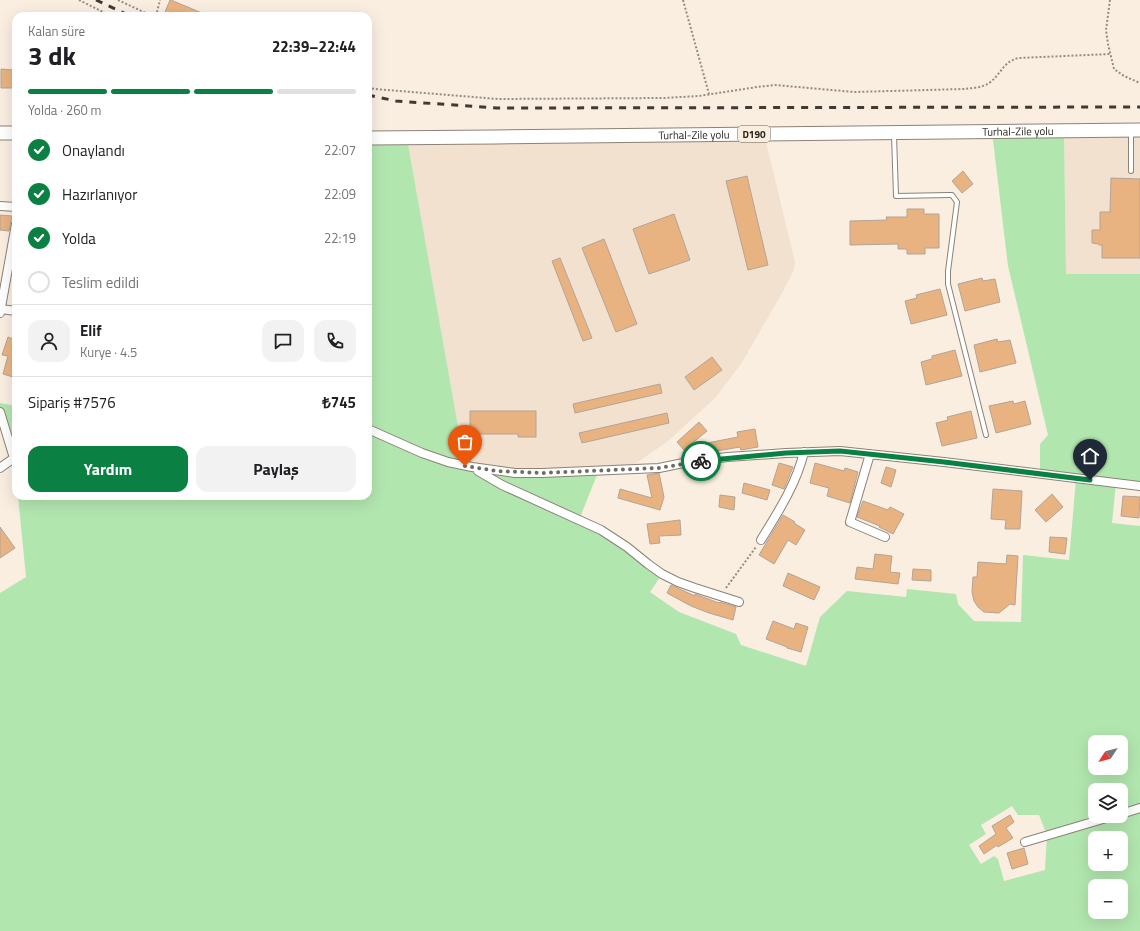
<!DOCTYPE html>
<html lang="tr">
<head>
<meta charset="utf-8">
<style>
  :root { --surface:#fff; --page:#f2f2f2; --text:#202124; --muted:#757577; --line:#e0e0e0; --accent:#0b8043 }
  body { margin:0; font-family:"Titillium Web",sans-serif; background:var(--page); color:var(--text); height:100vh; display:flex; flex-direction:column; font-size:15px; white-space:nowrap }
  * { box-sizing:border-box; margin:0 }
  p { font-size:13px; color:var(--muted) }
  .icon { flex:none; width:22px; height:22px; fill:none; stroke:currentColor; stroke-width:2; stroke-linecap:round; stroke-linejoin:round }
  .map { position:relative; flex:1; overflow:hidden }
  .drawer { position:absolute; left:12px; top:12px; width:360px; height:488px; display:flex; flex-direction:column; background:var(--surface); border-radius:12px; box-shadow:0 4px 16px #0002 }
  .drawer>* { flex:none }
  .needle { width:26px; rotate:234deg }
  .tools { position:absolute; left:1088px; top:735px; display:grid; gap:8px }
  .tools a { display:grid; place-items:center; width:40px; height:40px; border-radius:8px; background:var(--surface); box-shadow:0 4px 16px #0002; font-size:20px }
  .pin { position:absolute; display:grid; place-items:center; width:34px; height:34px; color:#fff; margin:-41px -17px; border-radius:50% 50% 50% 0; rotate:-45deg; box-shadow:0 0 4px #0007 }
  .pin .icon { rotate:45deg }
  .courier { position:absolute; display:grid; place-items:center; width:40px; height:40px; margin:-20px; border:3px solid #0b8043; border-radius:50%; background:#fff; color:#222; box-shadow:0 1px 5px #0007 }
  .summary em { font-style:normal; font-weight:700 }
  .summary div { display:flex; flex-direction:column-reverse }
  .summary { display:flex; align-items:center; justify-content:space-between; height:68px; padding:0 16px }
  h1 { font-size:26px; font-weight:700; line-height:30px }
  .bar { display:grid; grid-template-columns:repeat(4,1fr); gap:6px 4px; align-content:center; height:48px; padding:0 16px }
  .bar i { height:5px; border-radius:3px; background:var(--line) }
  .bar .on { background:var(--accent) }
  .bar p { grid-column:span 4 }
  .line { display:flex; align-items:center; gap:10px; padding:0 16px; border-top:1px solid var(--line) }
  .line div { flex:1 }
  .round { display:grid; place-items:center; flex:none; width:42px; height:42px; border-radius:12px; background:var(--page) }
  ol { padding:0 16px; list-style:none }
  li { display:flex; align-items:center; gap:12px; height:44px }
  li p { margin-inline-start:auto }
  li .icon { padding:4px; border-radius:50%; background:var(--accent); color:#fff; stroke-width:4 }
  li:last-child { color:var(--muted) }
  li i { width:22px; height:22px; border:2px solid var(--line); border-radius:50% }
  .button { display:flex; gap:8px; margin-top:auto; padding:8px 16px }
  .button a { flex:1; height:46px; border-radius:12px; background:var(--accent); color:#fff; font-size:16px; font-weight:700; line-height:46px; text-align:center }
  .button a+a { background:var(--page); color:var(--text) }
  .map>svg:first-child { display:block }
  .built { fill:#f1e1ce }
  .green { fill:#b2e6af; fill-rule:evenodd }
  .building { fill:#e9b381; stroke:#b1a499 }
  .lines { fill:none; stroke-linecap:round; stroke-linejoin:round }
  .service-casing { stroke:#8c8276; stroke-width:6 }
  .minor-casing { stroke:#8c8276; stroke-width:10 }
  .primary-casing { stroke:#8c8276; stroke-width:15 }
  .path { stroke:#948c83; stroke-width:2; stroke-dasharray:2 2; stroke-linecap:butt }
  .service { stroke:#fff; stroke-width:4 }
  .minor { stroke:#fff; stroke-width:8 }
  .primary { stroke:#fff; stroke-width:13 }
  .rail { stroke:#3f3a34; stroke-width:3; stroke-dasharray:7 7; stroke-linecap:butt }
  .done { stroke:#726b63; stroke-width:4; stroke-dasharray:0 7.2 }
  .route { stroke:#0b8043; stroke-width:5 }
  .labels { text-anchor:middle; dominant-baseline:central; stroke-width:3; stroke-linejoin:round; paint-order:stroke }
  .shield { fill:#f9eee0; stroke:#67615a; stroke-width:1 }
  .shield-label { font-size:10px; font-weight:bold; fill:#292520 }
  .street-label { font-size:11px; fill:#292520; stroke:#f9eee0 }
</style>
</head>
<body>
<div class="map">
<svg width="1140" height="931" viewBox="0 0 1140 931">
  <rect width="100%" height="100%" fill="#f9eee0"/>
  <path class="built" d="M1140,130V274H1066L1064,131Z
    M764,134L795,262L794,270L782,293L741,364L716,397L668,441L628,469L542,473L465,466L407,138Z"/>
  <path class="green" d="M1064,131L1066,274H1140V486L1116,483L1112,523L1140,526V931H0V593L26,577L18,496H368V138H407L465,466L497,471L599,470L579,520L662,574L650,592L679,612L736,634L741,645L806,666L820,617L847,591L906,597L907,589L956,594L958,604L974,621L1021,622L1023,555L1069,560L1076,479L1040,474V444L1048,435L1008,266L992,132ZM1095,742H1121V768H1095ZM1095,790H1121V816H1095ZM1012,806L1018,815H1039L1047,835L1045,870L1004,881L998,859L994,856L981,864L969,845L986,834L981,825ZM1095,838H1121V864H1095ZM1095,886H1121V912H1095Z
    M0,403L16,406V479L14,458L0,412Z"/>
  <path class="building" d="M170,0H171L209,16H174L165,12Z
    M1,69L13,70V76H16V88H1Z
    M963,171L973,184L962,193L952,181Z
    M747,176L768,265L748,270L726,181Z
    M1111,178L1140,179V258H1102V245H1099V244L1092,243V230H1100V212H1110Z
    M907,209H924V214H939V248H925V254H907V249H898V244L850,245V221L887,220L886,217H907Z
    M674,214L690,260L649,274L633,229Z
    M0,215L12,216L9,231L0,230Z
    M604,239L637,324L616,332L582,248Z
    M560,258L592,338L583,341L552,261Z
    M982,278L983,281L995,279L1000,302L965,311L958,284Z
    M940,289L947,315L911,324L905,301L917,298L916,295Z
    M8,337L13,339L14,337H16V368L13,377L3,374L8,356L2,355Z
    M997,339L998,342L1010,340L1016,363L980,372L974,345Z
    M955,350L962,376L926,385L921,362L932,359V356Z
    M712,357L722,370L694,390L685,377Z
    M660,384L662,393L575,413L573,404Z
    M1013,401L1014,404L1025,401L1031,424L996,433L989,406Z
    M470,411H536V437H518V434H470Z
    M971,411L977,438L942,446L936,423L948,420L947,417Z
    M667,413L669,423L582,443L579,433Z
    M699,422L707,431L684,450L677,442Z
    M755,429L758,447L741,450L740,447L704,453L702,444L738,437L737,432Z
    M779,463L793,467L784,489L772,485Z
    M815,463L844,471L845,468L858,472L850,503L827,496L829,488L810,483Z
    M886,467L896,470L891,487L881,483Z
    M659,473L664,497L660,510L618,498L620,489L652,498L647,475Z
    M744,483L770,490L767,500L742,493Z
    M993,489L1022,491L1020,529H1005L1006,520L991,519Z
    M1052,494L1063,507L1046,522L1035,510Z
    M720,495L735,497L734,510L719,507Z
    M1123,496L1140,497L1139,518L1121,516Z
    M863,501L888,510L890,507L904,514L893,534L879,527L880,526L857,517Z
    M783,515L795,522L794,523L805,530L796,545L788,540L774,564L759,555Z
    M680,520L681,535L659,536L660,543L650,544L647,524Z
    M0,527L15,548L0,558Z
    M1050,537L1067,538L1065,554L1049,552Z
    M875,554L892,556L890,572L900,573L898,584L855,579L857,567L873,569Z
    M1007,555L1018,556L1015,605L1010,604L999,613L984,612L978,607L974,601L972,592L973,577H977L978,562L1006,564Z
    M913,569L931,570V581L912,580Z
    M788,573L820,587L814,600L783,586Z
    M671,585L695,596V594L719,603L720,602L736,607L733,620L709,613L691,606L667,593Z
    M773,621L794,629L796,623L808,627L801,652L787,648V647L766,639Z
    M1010,815L1014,822L1006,828L1013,838L998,847L997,845L984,854L979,846L996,834L992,826Z
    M1024,848L1028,864L1012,869L1007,853Z"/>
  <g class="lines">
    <g class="service-casing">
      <path id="service" d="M894,135L896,196L949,195H952L957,202L948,271V284L986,435
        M1131,171V132"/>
    </g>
    <g class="minor-casing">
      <path id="minor" d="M0,206L16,207
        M1,309L16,311
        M0,313L16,224
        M0,412L14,458L0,468
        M368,429L422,453L448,462L472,467L515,473H542L659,468L693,461L728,457L786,453L840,451L944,462L1140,486
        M870,454L850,522L885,537
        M478,471L502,485L601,530L627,547L648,564L662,574L678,582L695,588L739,602
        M761,540C778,512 796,485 804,452
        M1121,814L1140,808
        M1025,842L1113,816"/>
    </g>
    <g class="primary-casing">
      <g id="primary">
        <path d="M0,133H16"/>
        <path id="s1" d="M368,138L496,137L1140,130"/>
      </g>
    </g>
    <path class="path" d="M79,0L111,16
      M118,0L152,16
      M683,0L709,94
      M1110,0L1106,30L1108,44L1114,69L1124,76L1140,83
      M156,16L160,0
      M368,88L375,89L498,99L664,98L699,96L757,87L775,85L854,92L964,89C972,88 982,88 989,83C1001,75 1003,61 1019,58L1110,54
      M726,588L756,547"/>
    <use href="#service" class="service"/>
    <use href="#minor" class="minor"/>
    <use href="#primary" class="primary"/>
    <path class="rail" d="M96,0L130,16
      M368,95L396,101L497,108L1140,107"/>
  </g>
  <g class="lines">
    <path class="done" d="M465,466L497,471L542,473L659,468L701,461"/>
    <path class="route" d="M701,461L786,453L840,451L944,462L1090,480"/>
  </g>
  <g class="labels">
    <rect class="shield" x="738" y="126" width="32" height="16" rx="3"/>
    <g class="shield-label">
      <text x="754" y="134">D190</text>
    </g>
    <g class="street-label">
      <text stroke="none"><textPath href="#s1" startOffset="650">Turhal-Zile yolu</textPath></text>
      <text stroke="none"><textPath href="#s1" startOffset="326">Turhal-Zile yolu</textPath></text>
    </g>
  </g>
</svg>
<div class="tools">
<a><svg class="needle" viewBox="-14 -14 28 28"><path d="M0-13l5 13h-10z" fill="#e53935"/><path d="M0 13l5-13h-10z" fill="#757577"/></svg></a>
<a><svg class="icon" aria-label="layers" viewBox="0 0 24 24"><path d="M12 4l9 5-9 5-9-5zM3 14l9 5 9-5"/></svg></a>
<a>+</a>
<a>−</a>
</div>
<div class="pin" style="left:465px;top:466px;background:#ea580c"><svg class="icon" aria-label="bag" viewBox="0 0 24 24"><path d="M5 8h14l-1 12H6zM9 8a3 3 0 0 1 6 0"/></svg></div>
<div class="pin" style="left:1090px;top:480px;background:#1f2937"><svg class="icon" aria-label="home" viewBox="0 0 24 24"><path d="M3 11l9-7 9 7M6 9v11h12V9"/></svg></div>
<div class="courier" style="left:701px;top:461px"><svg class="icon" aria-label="bike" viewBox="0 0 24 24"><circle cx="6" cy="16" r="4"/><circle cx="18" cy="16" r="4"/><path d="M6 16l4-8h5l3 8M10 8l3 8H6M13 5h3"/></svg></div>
<section class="drawer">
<div class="summary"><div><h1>3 dk</h1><p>Kalan süre</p></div><em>22:39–22:44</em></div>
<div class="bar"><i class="on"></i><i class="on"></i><i class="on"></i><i></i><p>Yolda · 260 m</p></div>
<ol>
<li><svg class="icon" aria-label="check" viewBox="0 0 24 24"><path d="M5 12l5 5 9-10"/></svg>Onaylandı<p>22:07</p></li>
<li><svg class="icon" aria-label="check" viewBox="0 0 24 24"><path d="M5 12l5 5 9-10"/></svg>Hazırlanıyor<p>22:09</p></li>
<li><svg class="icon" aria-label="check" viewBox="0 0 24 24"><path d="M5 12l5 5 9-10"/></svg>Yolda<p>22:19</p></li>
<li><i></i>Teslim edildi</li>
</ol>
<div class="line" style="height:72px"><a class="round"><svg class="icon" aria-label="person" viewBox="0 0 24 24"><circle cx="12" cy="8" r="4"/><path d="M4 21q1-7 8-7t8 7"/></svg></a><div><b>Elif</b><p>Kurye · 4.5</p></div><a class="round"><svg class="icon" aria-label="chat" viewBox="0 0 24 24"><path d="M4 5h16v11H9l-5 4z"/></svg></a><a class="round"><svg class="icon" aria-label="phone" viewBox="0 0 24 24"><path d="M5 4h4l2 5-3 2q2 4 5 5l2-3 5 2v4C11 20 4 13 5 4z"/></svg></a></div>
<div class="line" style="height:52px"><div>Sipariş #7576</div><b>₺745</b></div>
<div class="button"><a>Yardım</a><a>Paylaş</a></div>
</section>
</div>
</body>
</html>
